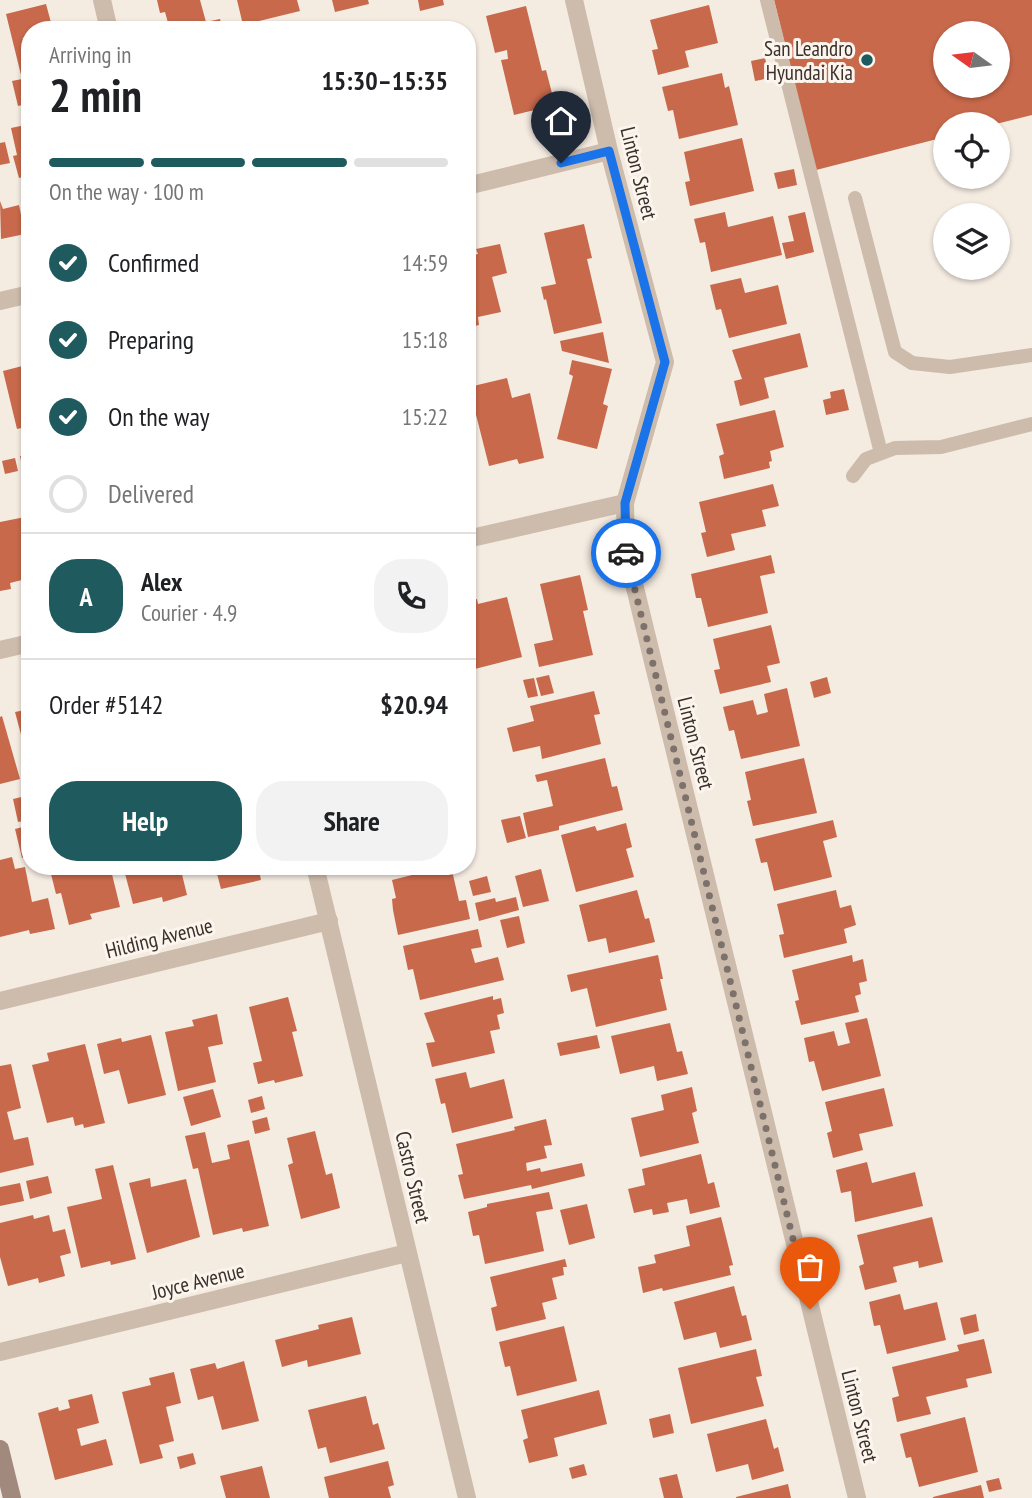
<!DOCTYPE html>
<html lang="en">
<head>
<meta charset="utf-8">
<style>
  :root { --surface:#fff; --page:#f2f2f2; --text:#202124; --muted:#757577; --line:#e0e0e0; --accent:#1f5a5e }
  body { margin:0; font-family:"PT Sans Narrow",sans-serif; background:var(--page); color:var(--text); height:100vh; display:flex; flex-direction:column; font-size:26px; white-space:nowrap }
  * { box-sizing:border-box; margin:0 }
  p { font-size:23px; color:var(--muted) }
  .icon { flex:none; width:38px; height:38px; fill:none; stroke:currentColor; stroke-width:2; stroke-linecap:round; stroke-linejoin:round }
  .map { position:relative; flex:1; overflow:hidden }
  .side { position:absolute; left:21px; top:21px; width:455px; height:854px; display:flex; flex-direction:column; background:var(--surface); border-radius:28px; box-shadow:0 2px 5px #0004 }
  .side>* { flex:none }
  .needle { width:46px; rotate:284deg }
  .fabs { position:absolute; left:933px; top:21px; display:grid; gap:14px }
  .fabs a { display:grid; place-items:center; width:77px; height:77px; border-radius:50%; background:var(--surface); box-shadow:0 2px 5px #0004; font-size:35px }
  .pin { position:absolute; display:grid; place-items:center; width:60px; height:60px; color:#fff; margin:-72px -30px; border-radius:50% 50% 50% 0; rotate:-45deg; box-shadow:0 0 7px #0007 }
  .pin .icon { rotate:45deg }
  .courier { position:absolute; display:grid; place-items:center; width:70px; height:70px; margin:-35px; border:5px solid #1a73e8; border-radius:50%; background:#fff; color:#222; box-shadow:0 2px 9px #0007 }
  .summary em { font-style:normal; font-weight:700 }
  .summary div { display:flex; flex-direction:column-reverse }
  .summary { display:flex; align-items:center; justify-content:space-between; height:119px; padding:0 28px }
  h1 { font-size:46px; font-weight:700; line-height:52px }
  .bar { display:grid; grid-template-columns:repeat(4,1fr); gap:10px 7px; align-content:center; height:84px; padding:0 28px }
  .bar i { height:9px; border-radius:5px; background:var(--line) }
  .bar .selected { background:var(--accent) }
  .bar p { grid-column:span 4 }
  .line { display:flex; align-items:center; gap:18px; padding:0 28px; border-top:2px solid var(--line) }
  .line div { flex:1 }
  .round { display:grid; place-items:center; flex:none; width:74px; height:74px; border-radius:28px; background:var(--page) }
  ol { padding:0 28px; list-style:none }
  li { display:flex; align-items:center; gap:21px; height:77px }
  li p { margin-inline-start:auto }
  li .icon { padding:7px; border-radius:50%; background:var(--accent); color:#fff; stroke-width:4 }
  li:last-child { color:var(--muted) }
  li i { width:38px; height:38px; border:4px solid var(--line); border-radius:50% }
  .cta { display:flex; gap:14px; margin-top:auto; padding:14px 28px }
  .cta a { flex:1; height:80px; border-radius:28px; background:var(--accent); color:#fff; font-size:28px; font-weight:700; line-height:80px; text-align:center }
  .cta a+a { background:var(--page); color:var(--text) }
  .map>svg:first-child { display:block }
  .building { fill:#c8694b; fill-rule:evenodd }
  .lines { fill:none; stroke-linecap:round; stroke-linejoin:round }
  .lane { stroke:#cdbbac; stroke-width:14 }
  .street { stroke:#cdbbac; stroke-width:18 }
  .secondary { stroke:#a18a7d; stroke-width:18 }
  .done { stroke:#7c716b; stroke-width:7; stroke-dasharray:0 12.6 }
  .route { stroke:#1a73e8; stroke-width:9 }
  .poi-dot { fill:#1f5a5e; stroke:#fbf5ee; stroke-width:2.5 }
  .labels { text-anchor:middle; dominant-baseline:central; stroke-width:6; stroke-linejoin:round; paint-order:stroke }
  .poi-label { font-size:21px; fill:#3b302b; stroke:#fbf5ee; text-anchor:end }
  .street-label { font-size:21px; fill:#3b302b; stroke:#fbf5ee }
</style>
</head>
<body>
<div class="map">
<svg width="1032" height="1498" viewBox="0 0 1032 1498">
  <rect width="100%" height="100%" fill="#f4ebe1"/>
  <path class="building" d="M157,0H200L206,22L220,19L223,30H170L165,12L160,13Z
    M237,0H297L300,11L243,25Z
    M332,0H368L369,4L335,12Z
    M418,0H443L444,5L420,11Z
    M774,0H1032V115L996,124H945V137L816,170ZM945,33H998V86H945Z
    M46,4L53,30H30V103L18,106L12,81L22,79L6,14Z
    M709,5L718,43L685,51L689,67L658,75L652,50L658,49L650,20Z
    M526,6L542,71L546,70L555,105L514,115L501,60L508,59L507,50L495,53L486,16Z
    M765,58L770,78L755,81L751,61Z
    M722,73L725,88L729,86L738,125L679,139L673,110L668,111L662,87Z
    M30,124V175L19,178L13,156L17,155L11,128Z
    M742,138L754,191L690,206L685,182L690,181L684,152Z
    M5,142L10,163L0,165V143Z
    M794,169L797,185L778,189L774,173Z
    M0,201L3,209L19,205L25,234L1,239Z
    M725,212L728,227L773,216L782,255L711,272L705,242L700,243L694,219Z
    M805,212L814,252L786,259L782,243L794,241L788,216Z
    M584,224L592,258L587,259L602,323L554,334L546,299L544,300L541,287L556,284L544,233Z
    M500,244L507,273L492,277L501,312L478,317L479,325L467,328V257L478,254L476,249Z
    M741,278L745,293L778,285L787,324L729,338L721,309L716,310L710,285Z
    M603,332L609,363L562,351L560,341Z
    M800,333L808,367L764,378L769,398L740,406L734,381L742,379L732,350Z
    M572,360L612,369L603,404L608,406L597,449L557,439L573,376L569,374Z
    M30,364V426L17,429L3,371Z
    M507,378L512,398L530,393L544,458L519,464L517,459L489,466L469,387Z
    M844,389L849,410L826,415L823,400L831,398L830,392Z
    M775,410L784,447L770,451L772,461L769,462L770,468L724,479L719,456L724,454L716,424Z
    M467,438L475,469L467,471Z
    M30,454V468L23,470L20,456Z
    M15,458L18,471L5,474L2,461Z
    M773,484L779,506L762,510L766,526L731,534L735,550L707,557L701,533L706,532L699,502Z
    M25,517L30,538V578L10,583L11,589L0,591V522Z
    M771,555L775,573L760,576L768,613L708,627L701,598H696L691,574Z
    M580,575L588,610L583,611L593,655L539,667L534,644L553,640L540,584Z
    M507,597L522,657L467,671V602L477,599L478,604Z
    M771,625L780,663L767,666L771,682L720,694L714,670L720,669L713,639Z
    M549,675L554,693L541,696L536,678Z
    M827,677L831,693L814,698L810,682Z
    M534,678L538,696L528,698L523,680Z
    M787,688L800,746L741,759L734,730L729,731L723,707L753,700L757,715L768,712L764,694Z
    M594,691L600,714L594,715L601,744L542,759L540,746L513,752L507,728L534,721L530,706Z
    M30,709V740L23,742L15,712Z
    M2,716L20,779L0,784V717Z
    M605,758L612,787L617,786L623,810L559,826V830L528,837L523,813L553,806L547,780L537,782L535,775Z
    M804,758L817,813L753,826L747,801L751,800L745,772Z
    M30,795V820L18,822L13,799Z
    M520,816L526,838L507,843L501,820Z
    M833,820L837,837L823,841L832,877L774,891L767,862L761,863L755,839Z
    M626,823L632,847L626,849L634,877L576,892L561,835L595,826L597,831Z
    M30,825V856L22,858L15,829Z
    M12,857L15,869L25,867L32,902L48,898L55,929L30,934L29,930L0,937V860Z
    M49,866H110L120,907L90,914L92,919L69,925L61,893L56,894Z
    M123,866H180L187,895L163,902L162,897L133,904Z
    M215,866H258L261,880L221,889Z
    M448,866H451L459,901L466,900L470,919L398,935L393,910L392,899L396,898L392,880Z
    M541,869L549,901L523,907L515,876Z
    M487,876L491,892L473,896L469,881Z
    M637,890L645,919L649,918L655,942L609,953L606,938L588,942L579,905Z
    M836,890L840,908L851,905L856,925L844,929L847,943L784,958L779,935L784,934L777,904Z
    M516,897L519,910L479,921L475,903L495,898L496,902Z
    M519,916L525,943L507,948L500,920Z
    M478,929L482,947L471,949L475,963L498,957L504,980L420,1000L413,969L408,970L403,946Z
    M658,955L663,979H660L667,1010L596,1027L587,988L571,992L567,975Z
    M852,955L853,962L863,959L867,981L859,983L861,994L855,996L859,1012L801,1025L795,1001L799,1000L792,970Z
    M493,996V1000L501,998L504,1013L497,1015L500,1029L490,1031L495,1053L432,1067L426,1043L435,1042L424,1013Z
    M288,997L297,1031L292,1032L303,1076L275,1083L274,1080L258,1084L253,1063L262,1061L249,1007Z
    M217,1014L223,1044L208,1047L216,1082L178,1091L165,1032L194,1026L192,1020Z
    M867,1018L881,1076L822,1091L814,1061L809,1062L804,1038L834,1031L838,1046L850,1043L845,1023Z
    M670,1023L677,1052L682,1051L688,1074L657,1081L654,1066L620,1074L611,1036Z
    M151,1035L166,1095L128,1104L119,1070L104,1074L97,1044L121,1038L122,1042Z
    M597,1035L600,1048L560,1056L557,1043Z
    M85,1044L105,1123L84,1128L83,1124L75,1126L73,1117L47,1123L32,1065L49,1061L47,1053Z
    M11,1064L21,1108L7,1112L14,1140L28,1137L34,1165L0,1173V1066Z
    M466,1072L470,1088L504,1079L513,1118L452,1133L445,1103L441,1104L435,1079Z
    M692,1087L697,1111L692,1113L699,1143L640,1157L631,1118L664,1110L661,1095Z
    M884,1088L893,1126L859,1134L863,1150L833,1158L827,1133L832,1131L825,1102Z
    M213,1089L221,1117L191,1126L183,1097Z
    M262,1096L265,1109L251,1113L248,1100Z
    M267,1117L270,1130L255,1134L252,1121Z
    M546,1119L552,1145L544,1146L547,1158L526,1163L527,1171L540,1168L541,1172L582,1163L585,1176L532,1189L531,1185L464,1199L458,1175L463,1174L456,1144L515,1130L514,1127Z
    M315,1131L326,1175L332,1173L340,1208L301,1219L288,1165L293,1163L287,1138Z
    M205,1132L212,1163L230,1159L227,1145L249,1140L269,1226L243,1232L242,1228L213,1235L198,1168L193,1169L185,1136Z
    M701,1154L708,1184L714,1182L720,1207L690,1214L687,1199L667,1203L669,1212L653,1215L652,1209L634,1213L628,1189L645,1185L642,1169Z
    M867,1162L872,1183L915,1172L923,1206L855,1222L851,1191L841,1193L836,1170Z
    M113,1165L136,1259L111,1265L110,1261L81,1268L67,1207L102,1199L95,1169Z
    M48,1176L52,1193L30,1199L26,1181Z
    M150,1178L151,1187L186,1179L200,1237L147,1253L129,1183Z
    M20,1183L24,1201L0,1206V1187Z
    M549,1192L553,1209L536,1212L544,1251L485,1264L479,1235L473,1236L468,1212L487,1207V1204Z
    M587,1204L595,1238L569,1245L560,1210Z
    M33,1215L34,1219L49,1215L53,1232L65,1229L71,1253L60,1256L65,1276L39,1283L38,1278L8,1286L0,1257V1223Z
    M721,1217L733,1265L729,1266L731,1275L663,1291L662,1288L643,1293L638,1267L656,1263L654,1255L690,1246L686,1226Z
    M932,1217L943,1262L919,1268L918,1261L893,1267L897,1282L865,1290L859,1266L864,1264L857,1235Z
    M565,1259L567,1267H563L564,1275L552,1278L557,1299L542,1303L546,1319L496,1331L491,1308L497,1306L490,1277Z
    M734,1286L742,1316L746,1315L752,1340L720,1348L716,1332L684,1340L674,1302Z
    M900,1294L904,1310L937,1302L946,1340L887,1354L880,1325L874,1326L869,1302Z
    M976,1314L979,1331L964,1335L960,1318Z
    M352,1317L361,1354L308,1367L307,1360L282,1367L275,1340L319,1329L318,1325Z
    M564,1326L577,1381L517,1396L510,1366L505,1367L499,1342Z
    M984,1339L992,1373L966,1379L968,1387L926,1397L931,1414L897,1422L892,1398L899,1396L892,1367L959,1351L957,1345Z
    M756,1349L762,1376L756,1377L764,1406L691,1424L678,1368Z
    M244,1361L259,1421L222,1430L213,1396L198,1400L190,1369L215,1363L217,1369Z
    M174,1372L181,1403L166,1407L174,1441L159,1445L163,1458L140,1464L122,1392L151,1385L149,1378Z
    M599,1390L607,1424L554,1438L558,1456L529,1463L523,1440L528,1438L521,1410Z
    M92,1394L99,1423L77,1429L81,1446L106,1439L113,1465L55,1480L38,1413L58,1407L59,1411L70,1408L68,1400Z
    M366,1396L373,1425L378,1423L385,1449L330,1463L326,1447L318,1449L308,1410Z
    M670,1414L674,1433L653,1438L649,1419Z
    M965,1417L978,1472L919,1487L911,1457L906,1458L900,1434Z
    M766,1419L774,1449L778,1447L784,1471L752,1480L748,1464L716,1472L707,1434Z
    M193,1453L196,1464L180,1469L177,1457Z
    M388,1461L394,1485L388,1487L391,1498H329L324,1477Z
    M584,1464L587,1475L572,1479L569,1468Z
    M262,1466L270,1498H226L220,1476Z
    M677,1474L683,1498H664L659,1478Z
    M999,1478L1002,1489L989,1492L986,1481Z
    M788,1484L791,1498H736V1497Z
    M981,1485L984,1498H933V1497Z"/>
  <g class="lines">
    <path class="lane" d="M767,0L881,453
      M855,198L895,352L912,363L950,367L1032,355
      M853,476L866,459L895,448L941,447L1032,424"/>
    <path class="street" d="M102,0L109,30
      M574,0L609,151L665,362L625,503L626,551L857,1498
      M467,186L609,151
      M0,301L30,294
      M467,539L625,503
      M0,650L30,643
      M315,866L467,1498
      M0,1001L329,921
      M0,1352L407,1253"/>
    <path class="secondary" d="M0,1449L12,1498"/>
  </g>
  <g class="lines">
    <path class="done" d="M626,553L810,1309"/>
    <path class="route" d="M561,163L609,151L665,362L625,503L626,553"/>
  </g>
  <circle class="poi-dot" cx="867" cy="60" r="7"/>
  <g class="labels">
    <g class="poi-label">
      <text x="853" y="48">San Leandro<tspan x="853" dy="24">Hyundai Kia</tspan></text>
    </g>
    <g class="street-label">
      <text transform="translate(639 173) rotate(76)">Linton Street</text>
      <text transform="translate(696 743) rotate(76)">Linton Street</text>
      <text transform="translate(159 938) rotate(-14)">Hilding Avenue</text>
      <text transform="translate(413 1177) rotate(77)">Castro Street</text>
      <text transform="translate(198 1281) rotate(-14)">Joyce Avenue</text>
      <text transform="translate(860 1416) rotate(76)">Linton Street</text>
    </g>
  </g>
</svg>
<div class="fabs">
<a><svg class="needle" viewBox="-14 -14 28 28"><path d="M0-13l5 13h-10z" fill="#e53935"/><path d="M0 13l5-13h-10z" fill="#757577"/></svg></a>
<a><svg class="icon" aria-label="locate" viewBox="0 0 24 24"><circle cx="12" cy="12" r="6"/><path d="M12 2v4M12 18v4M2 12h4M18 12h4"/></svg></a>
<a><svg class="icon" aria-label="layers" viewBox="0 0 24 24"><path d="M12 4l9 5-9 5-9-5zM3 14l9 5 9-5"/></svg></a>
</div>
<div class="pin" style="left:810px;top:1309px;background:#ea580c"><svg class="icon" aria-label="bag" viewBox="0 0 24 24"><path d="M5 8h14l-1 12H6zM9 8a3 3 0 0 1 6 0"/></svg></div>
<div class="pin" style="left:561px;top:163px;background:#1f2937"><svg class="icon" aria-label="home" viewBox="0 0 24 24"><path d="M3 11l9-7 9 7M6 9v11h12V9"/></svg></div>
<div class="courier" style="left:626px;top:553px"><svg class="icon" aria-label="car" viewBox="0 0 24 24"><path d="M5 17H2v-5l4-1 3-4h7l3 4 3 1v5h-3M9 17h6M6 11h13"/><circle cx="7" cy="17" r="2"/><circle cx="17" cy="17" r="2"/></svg></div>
<section class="side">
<div class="summary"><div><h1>2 min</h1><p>Arriving in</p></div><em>15:30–15:35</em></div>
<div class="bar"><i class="selected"></i><i class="selected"></i><i class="selected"></i><i></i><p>On the way · 100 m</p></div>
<ol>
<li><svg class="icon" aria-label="check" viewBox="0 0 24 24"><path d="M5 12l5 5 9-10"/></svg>Confirmed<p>14:59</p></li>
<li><svg class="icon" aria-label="check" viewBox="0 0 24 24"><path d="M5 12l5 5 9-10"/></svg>Preparing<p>15:18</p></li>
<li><svg class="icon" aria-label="check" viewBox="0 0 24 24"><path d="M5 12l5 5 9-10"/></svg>On the way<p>15:22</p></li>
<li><i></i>Delivered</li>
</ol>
<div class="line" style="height:126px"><b class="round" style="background:var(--accent);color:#fff">A</b><div><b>Alex</b><p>Courier · 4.9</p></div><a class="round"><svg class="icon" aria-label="phone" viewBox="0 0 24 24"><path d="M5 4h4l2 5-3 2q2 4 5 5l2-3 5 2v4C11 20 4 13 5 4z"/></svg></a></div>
<div class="line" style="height:91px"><div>Order #5142</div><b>$20.94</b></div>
<div class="cta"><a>Help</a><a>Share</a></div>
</section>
</div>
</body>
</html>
